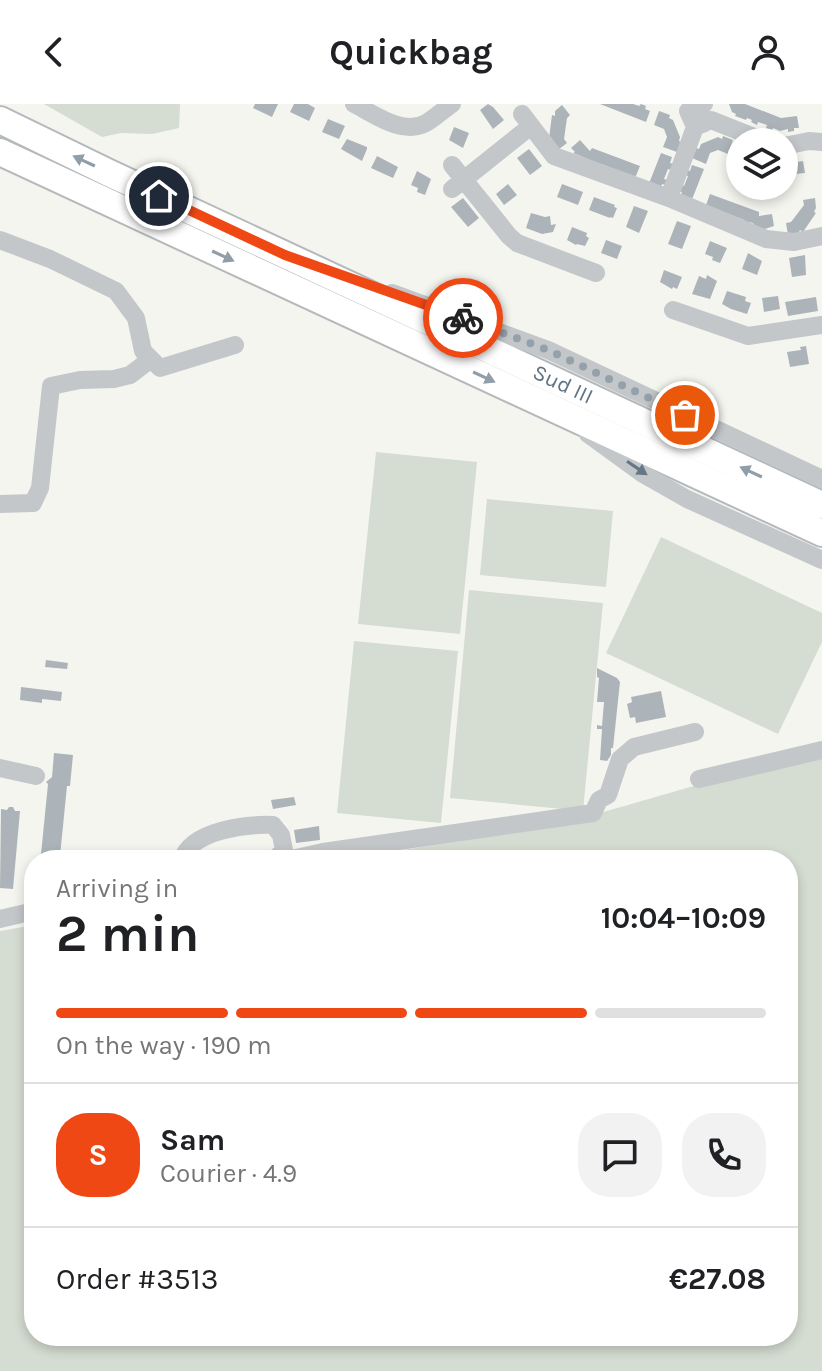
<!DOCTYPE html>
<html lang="en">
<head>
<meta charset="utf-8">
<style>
  :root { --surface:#fff; --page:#f2f2f2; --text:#202124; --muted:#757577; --line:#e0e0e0; --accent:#f04814 }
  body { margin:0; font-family:Karla,sans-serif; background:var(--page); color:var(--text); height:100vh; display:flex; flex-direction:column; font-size:30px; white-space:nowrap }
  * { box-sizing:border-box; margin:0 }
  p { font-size:26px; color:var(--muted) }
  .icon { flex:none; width:44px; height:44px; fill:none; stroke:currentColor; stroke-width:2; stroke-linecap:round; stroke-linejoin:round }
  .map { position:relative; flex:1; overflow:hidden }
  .panel { position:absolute; left:24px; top:746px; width:774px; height:496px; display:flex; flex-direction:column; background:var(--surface); border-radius:32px; box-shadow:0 4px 12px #0003 }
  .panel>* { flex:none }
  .buttons { position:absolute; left:726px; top:24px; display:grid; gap:16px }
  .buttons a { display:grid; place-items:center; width:72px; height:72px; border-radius:50%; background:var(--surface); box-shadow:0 4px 12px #0003; font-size:40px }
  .pin { position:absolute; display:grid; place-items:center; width:68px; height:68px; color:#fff; margin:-34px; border:4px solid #fff; border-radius:50%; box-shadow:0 2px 8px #0007 }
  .courier { position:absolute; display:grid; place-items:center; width:80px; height:80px; margin:-40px; border:6px solid #f04814; border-radius:50%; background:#fff; color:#222; box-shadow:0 2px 10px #0007 }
  .summary em { font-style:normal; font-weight:700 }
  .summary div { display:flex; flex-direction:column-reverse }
  .summary { display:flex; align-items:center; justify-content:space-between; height:136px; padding:0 32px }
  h1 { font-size:52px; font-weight:700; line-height:60px }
  .bar { display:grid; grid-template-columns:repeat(4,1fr); gap:12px 8px; align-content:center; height:96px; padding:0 32px }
  .bar i { height:10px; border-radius:6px; background:var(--line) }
  .bar .selected { background:var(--accent) }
  .bar p { grid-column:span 4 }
  .line { display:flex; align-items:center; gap:20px; padding:0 32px; border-top:2px solid var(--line) }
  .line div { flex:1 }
  .round { display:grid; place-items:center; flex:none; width:84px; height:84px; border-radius:32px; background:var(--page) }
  header { display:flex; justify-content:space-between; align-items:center; height:104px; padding:0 32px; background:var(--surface); font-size:36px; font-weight:700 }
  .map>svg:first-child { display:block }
  .green { fill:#d5dcd1 }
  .building { fill:#acb4b9 }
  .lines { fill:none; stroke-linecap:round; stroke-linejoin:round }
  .highway-casing { stroke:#b5b9bc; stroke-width:30 }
  .minor { stroke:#c3c7ca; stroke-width:18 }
  .highway { stroke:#fff; stroke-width:26 }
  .oneway { fill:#909ea9 }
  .oneway2 { fill:#667888 }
  .done { stroke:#95a1aa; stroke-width:8; stroke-dasharray:0 14.4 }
  .route { stroke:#f04814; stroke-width:10 }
  .labels { text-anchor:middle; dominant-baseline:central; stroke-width:8; stroke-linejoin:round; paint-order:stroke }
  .street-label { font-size:22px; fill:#617484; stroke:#fff }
</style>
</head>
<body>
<header><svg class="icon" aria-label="back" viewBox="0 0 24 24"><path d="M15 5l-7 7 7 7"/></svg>Quickbag<svg class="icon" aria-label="person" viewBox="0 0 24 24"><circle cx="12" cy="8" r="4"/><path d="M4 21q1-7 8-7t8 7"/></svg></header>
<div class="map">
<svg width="822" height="1267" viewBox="0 0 822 1267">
  <rect width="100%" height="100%" fill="#f5f5f0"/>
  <path class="green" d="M44,0H180L179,24L152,30L121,29L102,33Z
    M376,348L477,358L460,530L358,520Z
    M487,395L613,407L606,483L480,471Z
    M661,433L822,509V538L778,630L606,549Z
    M469,486L603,499L583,707L450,694Z
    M354,537L458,547L441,719L337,709Z
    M822,645V1267H0V827L34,821V1232H788V756H328L374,746L385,749L534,725L593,711Z"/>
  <path class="building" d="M255,0H278L272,13L253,4Z
    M294,0H308L315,4L309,17L290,8Z
    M488,0L493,3L504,16L493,25L480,6Z
    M600,0H633L639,2L641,0L646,2L645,5L650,7L646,18Z
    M729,0H745L781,14L797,12L799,24H794V27L788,28V25L780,27L773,24L772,27L766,24L767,21L758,18L757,21L751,18L752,16L747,14L746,16L735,12L736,10L732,8Z
    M562,1L570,11L567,14L564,35L567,39L558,46L552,39V34H549L552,11L555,12V7Z
    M659,7L670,11L669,14L673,16L680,33L679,37L682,38L677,48L663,43L667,33L664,25L654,21Z
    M328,15L345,22L339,35L322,28Z
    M454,23L469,29L463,44L449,36Z
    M723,32L733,36L728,50L718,46L710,49L706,60L692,54L696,44L699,45L701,40L718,33L722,35Z
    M347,35L367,43V45L362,57L341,45Z
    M580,36L589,46L590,47L592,44L640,62L635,74L573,49L575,48L571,44Z
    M529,45L542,62L530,71L517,54Z
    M661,49L672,53L670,59L673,60L671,66L668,65L664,75L667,76L665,81L662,80L660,86L648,82Z
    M377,52L398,63L393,74L371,64Z
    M797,55V58L803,57L805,69L784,71V59H791V56Z
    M692,61L704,65L691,98L680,94L682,88L679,87L682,81L684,82L688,72L685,71L687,66L690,67Z
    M417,67L431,75L425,91L417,88L418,84L411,81Z
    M508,80L517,91L504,101L496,90Z
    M562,80L583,88L578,101L557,93Z
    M710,90L759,108V112L772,110L774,122L762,126L753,122L754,120L750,118L749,121L743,118L744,116L706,101Z
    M594,93L615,101L614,103L617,104L613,114L610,113V114L589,106Z
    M463,94L479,114L468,123L451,103Z
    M815,94L816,104L814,108L816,109L803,128L800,126L798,130L788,131L786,119L791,118L804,101L803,96Z
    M634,102L648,107L639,129L626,123Z
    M531,109L545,113L550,112L551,121L556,120L553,128L542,130L526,124Z
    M677,117L691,122L682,145L668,140Z
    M572,123L587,129L586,132L589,134L585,142L577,140L576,141L567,136Z
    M606,136L622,142L617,155L601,149Z
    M710,137L727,144L720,159L712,156L713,153L705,150Z
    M748,149L762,157L757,171L742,165Z
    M805,151L806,171L792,173L789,154Z
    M664,166L682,173L677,185L673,183L672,185L660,178Z
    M707,171L717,177L710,195L692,190L699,172L706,175Z
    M727,187L746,193L745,197L751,199L747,210L731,205L722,200Z
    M778,192L780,205L764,208L762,194Z
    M816,193L818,207L788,212L785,198Z
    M806,242L809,260L790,263L787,248L801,246L800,243Z
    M46,556L68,559L67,565L45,563Z
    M597,564L617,574L620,578L613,644H611V651L607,657L600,656L602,625H597V621L602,622L604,598H597L599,574L597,573Z
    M21,583L62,588L61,597L42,595V599L20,596Z
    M661,587L666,613L636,619L635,613L630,614L627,600L632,598L631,593Z
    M54,649L73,651L70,682H67L60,752L41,750L48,680L46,678L52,673Z
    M294,693L296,701L273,705L271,696Z
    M9,703H13L15,707H20L13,785L0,784L1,705L7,706Z
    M319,722L320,736L296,739L294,726Z"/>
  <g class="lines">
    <g class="highway-casing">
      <g id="highway">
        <path id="s1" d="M0,16L109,69L822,401"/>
        <path d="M0,48L822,429"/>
      </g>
    </g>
    <path class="minor" d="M354,0C374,10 403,32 426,19C435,14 443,6 452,0
      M704,0L688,7L695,23L705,19
      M522,10L554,52L669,94L766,135L794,138L822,132
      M711,16L767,38
      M784,42L809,37L822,38
      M452,61L509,132L517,139L596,169
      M452,85L531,22
      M669,94L695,23
      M0,136L50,155L116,187L136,214L143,247L160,264L235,241
      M392,189L548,246L822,375
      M673,206L748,232L822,221
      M588,330L643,370L687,395L822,456
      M0,400L33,399L40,384L51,282L80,276L114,275L130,271L151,255
      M0,664L36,672
      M699,675L822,646
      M182,756C191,726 247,720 273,721L281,731L284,746L274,756
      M287,756L323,748L593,709L599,696L608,691L620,655L634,643L695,628
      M0,815L34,807"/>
    <use href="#highway" class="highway"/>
  </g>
  <defs><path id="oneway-solid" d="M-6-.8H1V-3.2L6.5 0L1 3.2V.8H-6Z" transform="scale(2)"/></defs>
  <g class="oneway">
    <use href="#oneway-solid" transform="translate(84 57) rotate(-155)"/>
    <use href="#oneway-solid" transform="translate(223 152) rotate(25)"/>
    <use href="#oneway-solid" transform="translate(484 273) rotate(25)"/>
    <use href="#oneway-solid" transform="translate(751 368) rotate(-155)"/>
  </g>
  <use class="oneway2" href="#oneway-solid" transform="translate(637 364) rotate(34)"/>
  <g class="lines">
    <path class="done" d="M463,214L548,246L685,311"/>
    <path class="route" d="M159,92L285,151L463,214"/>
  </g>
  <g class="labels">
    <g class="street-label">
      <text stroke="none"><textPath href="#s1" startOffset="622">Sud III</textPath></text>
    </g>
  </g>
</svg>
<div class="buttons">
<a><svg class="icon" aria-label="layers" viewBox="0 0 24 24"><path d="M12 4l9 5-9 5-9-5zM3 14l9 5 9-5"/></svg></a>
</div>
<div class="pin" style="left:685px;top:311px;background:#ea580c"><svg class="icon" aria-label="bag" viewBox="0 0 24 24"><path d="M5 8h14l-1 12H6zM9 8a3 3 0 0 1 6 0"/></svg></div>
<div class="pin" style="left:159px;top:92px;background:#1f2937"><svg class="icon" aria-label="home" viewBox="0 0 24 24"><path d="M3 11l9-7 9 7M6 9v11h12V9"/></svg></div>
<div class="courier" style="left:463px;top:214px"><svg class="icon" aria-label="bike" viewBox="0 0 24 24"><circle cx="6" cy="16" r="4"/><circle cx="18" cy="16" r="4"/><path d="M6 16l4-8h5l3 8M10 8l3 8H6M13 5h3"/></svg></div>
<section class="panel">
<div class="summary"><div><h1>2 min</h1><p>Arriving in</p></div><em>10:04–10:09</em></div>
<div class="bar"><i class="selected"></i><i class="selected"></i><i class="selected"></i><i></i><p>On the way · 190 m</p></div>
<div class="line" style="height:144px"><b class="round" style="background:var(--accent);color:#fff">S</b><div><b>Sam</b><p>Courier · 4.9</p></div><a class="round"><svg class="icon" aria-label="chat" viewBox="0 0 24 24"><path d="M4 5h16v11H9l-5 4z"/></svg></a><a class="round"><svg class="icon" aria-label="phone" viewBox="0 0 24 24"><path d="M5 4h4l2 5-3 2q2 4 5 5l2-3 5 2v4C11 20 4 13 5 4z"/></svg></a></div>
<div class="line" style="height:104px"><div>Order #3513</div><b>€27.08</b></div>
</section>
</div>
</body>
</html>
